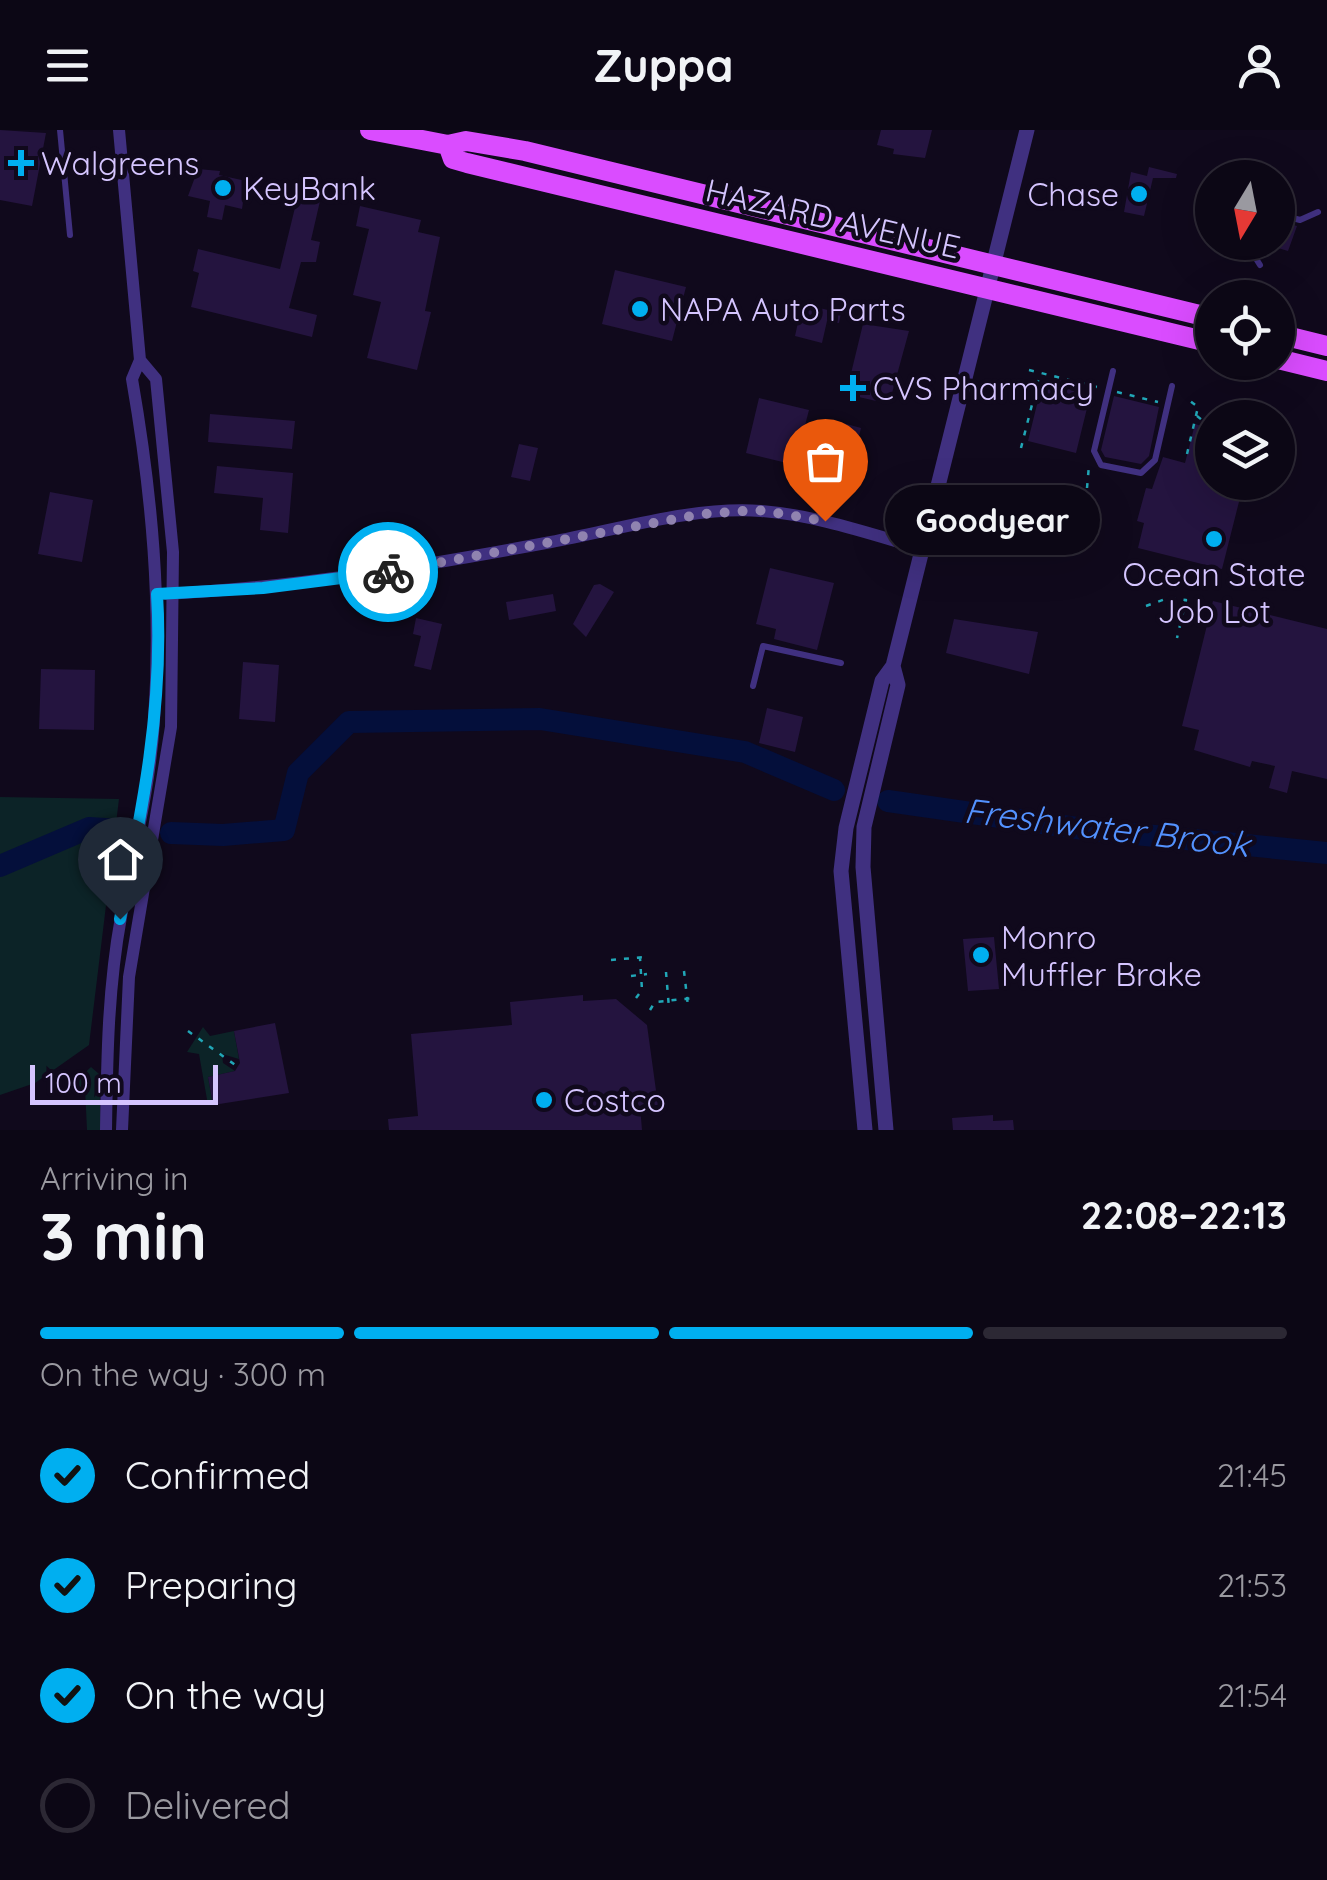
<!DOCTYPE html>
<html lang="en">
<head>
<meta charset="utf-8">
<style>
  :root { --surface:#0c0715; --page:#1a1522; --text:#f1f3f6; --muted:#9a99a0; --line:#2c2834; --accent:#00aff0 }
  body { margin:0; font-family:Quicksand,sans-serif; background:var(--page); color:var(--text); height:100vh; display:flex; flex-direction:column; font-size:38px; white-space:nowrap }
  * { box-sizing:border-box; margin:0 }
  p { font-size:32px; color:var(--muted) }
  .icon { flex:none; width:55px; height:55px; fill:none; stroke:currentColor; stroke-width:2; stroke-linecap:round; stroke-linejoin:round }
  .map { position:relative; height:1000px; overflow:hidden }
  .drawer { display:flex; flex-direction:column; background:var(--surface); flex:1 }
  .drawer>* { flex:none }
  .needle { width:65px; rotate:190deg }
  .fabs { position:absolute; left:1195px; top:30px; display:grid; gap:20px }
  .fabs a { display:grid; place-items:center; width:100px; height:100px; border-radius:50%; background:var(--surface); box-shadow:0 10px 40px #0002,0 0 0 2px var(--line); font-size:50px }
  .scale { position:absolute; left:30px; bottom:25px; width:188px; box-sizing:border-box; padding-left:10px; border:5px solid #d5c5ff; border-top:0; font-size:28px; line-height:35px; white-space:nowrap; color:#d5c5ff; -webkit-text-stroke:8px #10091c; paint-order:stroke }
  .pin { position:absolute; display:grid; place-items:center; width:85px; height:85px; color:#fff; margin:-102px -42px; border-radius:50% 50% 50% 0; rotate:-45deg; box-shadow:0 0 10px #0007 }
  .pin .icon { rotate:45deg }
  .courier { position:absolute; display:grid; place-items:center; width:100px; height:100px; margin:-50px; border:8px solid #00aff0; border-radius:50%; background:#fff; color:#222; box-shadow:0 2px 12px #0007 }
  .bubble { position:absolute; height:70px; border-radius:35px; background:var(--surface); box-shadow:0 10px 40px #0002,0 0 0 2px var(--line); font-size:32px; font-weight:700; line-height:70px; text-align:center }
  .head em { font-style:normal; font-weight:700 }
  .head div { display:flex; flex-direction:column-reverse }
  .head { display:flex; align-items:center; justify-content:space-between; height:170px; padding:0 40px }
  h1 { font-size:65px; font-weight:700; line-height:75px }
  .bar { display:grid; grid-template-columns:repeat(4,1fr); gap:15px 10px; align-content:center; height:120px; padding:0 40px }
  .bar i { height:12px; border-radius:8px; background:var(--line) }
  .bar .current { background:var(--accent) }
  .bar p { grid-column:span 4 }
  ol { padding:0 40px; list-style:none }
  li { display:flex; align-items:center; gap:30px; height:110px }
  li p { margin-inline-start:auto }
  li .icon { padding:10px; border-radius:50%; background:var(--accent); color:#111; stroke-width:4 }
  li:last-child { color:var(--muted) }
  li i { width:55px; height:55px; border:5px solid var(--line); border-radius:50% }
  header { display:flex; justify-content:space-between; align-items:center; height:130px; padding:0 40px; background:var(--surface); font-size:45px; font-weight:700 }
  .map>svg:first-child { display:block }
  .green { fill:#0c2327 }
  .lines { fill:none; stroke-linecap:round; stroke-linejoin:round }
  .river { stroke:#040f3b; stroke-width:22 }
  .building { fill:#24143f }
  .path { stroke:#21a7b7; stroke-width:2.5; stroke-dasharray:5 8; stroke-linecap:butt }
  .service { stroke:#403080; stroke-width:6 }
  .minor { stroke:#403080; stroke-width:12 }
  .tertiary { stroke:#403080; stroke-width:15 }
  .primary { stroke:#da4cff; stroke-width:20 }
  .done { stroke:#9083b0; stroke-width:10; stroke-dasharray:0 18 }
  .route { stroke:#00aff0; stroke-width:12 }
  .poi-dot { fill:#00aff0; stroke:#10091c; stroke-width:4 }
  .labels { text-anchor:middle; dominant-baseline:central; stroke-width:9; stroke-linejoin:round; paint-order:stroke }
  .poi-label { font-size:32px; fill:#d5c5ff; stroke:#10091c; text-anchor:start }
  .street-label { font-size:32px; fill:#d5c5ff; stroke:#10091c }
  .water-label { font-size:35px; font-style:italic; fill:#5392ff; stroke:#10091c }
</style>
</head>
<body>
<header><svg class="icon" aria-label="menu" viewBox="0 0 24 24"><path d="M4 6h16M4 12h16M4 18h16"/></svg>Zuppa<svg class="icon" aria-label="person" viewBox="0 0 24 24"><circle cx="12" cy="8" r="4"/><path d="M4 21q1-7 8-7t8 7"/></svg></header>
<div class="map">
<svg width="1327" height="1000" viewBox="0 0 1327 1000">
  <rect width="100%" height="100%" fill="#10091c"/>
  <path class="green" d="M0,667L119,669L89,915L35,953L0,965Z
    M203,897L210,906L234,901L239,929L222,924L223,933L235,941L208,947L213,975H208L199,924L187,922Z
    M91,937L99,944L101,1000H87L85,958L72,955Z"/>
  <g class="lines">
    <path class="river" d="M888,671L1084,699L1327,723
      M171,703L223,705L284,700L298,643L349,592L540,589L745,622L834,660
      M0,736L89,698L120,700"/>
  </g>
  <path class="building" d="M0,0L46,3L32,76L0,70Z
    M881,0H932L925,28L893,24L894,19L877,15Z
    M1149,37L1177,44L1176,48H1153L1144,86L1124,82L1131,42L1147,46Z
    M198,39L220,41L219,45L246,51L242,79L225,75L222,90L207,87L210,71L188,66Z
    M301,53L323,58L311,110L320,112L316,132H301L289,178L317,185L312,207L191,177L199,143L193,141L198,119L280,139Z
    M360,76L421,90L418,102L440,107L425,181L431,182L417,240L367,228L381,172L353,165L369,99L356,96Z
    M1278,91L1297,96L1288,121L1278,118Z
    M615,140L686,157L672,211L602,194Z
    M802,174L841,183L839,193L827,191L822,213L795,206Z
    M863,194L909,201L889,274L846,264Z
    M1059,250L1076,255L1083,259L1081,264L1090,266L1076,323L1028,311L1042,254L1051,256Z
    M1114,266L1159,277L1149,326L1141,334L1105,327L1101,320Z
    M759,268L809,280L802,307L808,308L795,335L746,323Z
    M210,284L295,291L292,319L208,312Z
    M839,292L861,298L844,370L822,364Z
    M1195,294L1212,299V352H1244L1222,439L1138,418L1144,393L1137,391L1146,358L1152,359L1163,327L1185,333Z
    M519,314L538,318L530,351L511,347Z
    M217,336L293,343L288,403L260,400L263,368L214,363Z
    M50,362L93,370L82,432L38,424Z
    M770,438L834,453L817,520L774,509L776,499L756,494Z
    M600,454L614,462L586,507L573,494L594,455Z
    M553,464L556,481L509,490L506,472Z
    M1213,471L1327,499V649L1292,641L1287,663L1269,658L1275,636L1252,631L1250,637L1194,620L1199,600L1182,596Z
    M416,488L442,494L431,540L414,536L421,506L413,504Z
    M954,489L1038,502L1029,544L946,523Z
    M243,532L279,535L275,592L239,589Z
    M41,539L95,540L94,600L39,599Z
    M767,578L803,587L795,622L759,613Z
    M994,807L999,859L968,861L963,809Z
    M583,865V871L616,869L647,895L658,975L640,976L642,1000H389L388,989L418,986L411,904L512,895L510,872Z
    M275,893L289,963L213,975L208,947L235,941L240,933L234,901Z
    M993,985V991L1013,990L1014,1000H953L952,988Z"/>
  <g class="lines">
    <path class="path" d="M1029,240L1097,257
      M1117,262L1158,272
      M1197,286L1207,294
      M1021,318L1040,243
      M1187,324L1198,277L1190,271
      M1087,358L1089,335
      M1146,476L1168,468L1186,470L1177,508
      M611,830L645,827
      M684,841L688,876
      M666,842L669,878
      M631,846L647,844
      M636,868L642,860L640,828
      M650,880L655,872L695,868
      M188,901L238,937"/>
    <path class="service" d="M60,0L70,105
      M1278,84L1300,90L1318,82
      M1258,112L1255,127L1260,135
      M1113,241L1094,321L1101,335L1141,343L1155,330L1172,256
      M753,556L763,516L841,533"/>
    <path class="minor" d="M167,464C297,457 423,436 551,412C617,400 693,376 761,381C816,385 870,404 923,419
      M106,1000C107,928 108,858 121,787C133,722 150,658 154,591C162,475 152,364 132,249L140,230L119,0
      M122,1000L129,847L171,597L173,422L156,249L140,230"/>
    <path class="tertiary" d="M865,1000L841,741L846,698L882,551L893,536L1027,0
      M886,1000L863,737L864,697L898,555L893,536"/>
    <path class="primary" d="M370,0L448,15L466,11L525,21L1212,188
      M448,15L453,29L467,33L1212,213
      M1278,204L1327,216
      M1278,229L1327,241"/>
  </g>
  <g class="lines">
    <path class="done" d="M388,442L703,384L758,380L825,391"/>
    <path class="route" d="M120,789C142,682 164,574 157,464L263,458L388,442"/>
  </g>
  <g class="poi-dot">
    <path d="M16 18h10v10h10v10h-10v10h-10v-10h-10v-10h10z"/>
    <circle cx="223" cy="58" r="10"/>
    <circle cx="1139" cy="64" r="10"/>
    <circle cx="640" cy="179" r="10"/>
    <path d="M848 243h10v10h10v10h-10v10h-10v-10h-10v-10h10z"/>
    <circle cx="1214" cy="409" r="10"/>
    <circle cx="981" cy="825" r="10"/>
    <circle cx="544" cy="970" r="10"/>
  </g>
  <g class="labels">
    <g class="poi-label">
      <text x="41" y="33">Walgreens</text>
      <text x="243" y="58">KeyBank</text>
      <text x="1119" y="64" text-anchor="end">Chase</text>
      <text x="660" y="179">NAPA Auto Parts</text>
      <text x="873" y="258">CVS Pharmacy</text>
      <text x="1214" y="444" text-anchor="middle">Ocean State<tspan x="1214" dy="37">Job Lot</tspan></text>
      <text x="1001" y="807">Monro<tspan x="1001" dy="37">Muffler Brake</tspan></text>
      <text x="564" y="970">Costco</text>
    </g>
    <g class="street-label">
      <text transform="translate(833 88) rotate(13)">HAZARD AVENUE</text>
    </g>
    <g class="water-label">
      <text transform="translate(1107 697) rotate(7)">Freshwater Brook</text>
    </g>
  </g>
</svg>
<div class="fabs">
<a><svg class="needle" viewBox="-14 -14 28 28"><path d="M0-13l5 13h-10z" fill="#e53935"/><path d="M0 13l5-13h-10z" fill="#9a99a0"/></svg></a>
<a><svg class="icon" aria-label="locate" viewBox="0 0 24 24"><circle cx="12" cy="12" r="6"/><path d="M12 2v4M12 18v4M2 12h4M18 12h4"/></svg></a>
<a><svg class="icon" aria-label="layers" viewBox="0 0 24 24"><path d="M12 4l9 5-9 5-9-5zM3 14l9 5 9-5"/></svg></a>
</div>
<div class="scale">100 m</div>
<div class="pin" style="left:825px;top:391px;background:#ea580c"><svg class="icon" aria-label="bag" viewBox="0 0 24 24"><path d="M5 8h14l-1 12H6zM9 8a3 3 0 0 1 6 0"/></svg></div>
<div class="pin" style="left:120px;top:789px;background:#1f2937"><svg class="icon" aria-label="home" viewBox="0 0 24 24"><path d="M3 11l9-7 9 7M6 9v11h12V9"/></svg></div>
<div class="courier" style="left:388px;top:442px"><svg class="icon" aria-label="bike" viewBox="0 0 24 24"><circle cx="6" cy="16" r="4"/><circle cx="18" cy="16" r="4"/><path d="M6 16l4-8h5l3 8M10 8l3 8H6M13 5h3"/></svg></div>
<div class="bubble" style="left:885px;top:355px;width:215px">Goodyear</div>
</div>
<section class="drawer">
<div class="head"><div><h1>3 min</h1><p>Arriving in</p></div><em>22:08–22:13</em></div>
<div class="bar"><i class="current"></i><i class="current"></i><i class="current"></i><i></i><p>On the way · 300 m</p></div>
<ol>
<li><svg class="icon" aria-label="check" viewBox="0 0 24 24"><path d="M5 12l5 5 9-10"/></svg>Confirmed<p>21:45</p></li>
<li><svg class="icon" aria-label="check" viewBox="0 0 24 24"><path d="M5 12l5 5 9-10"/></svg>Preparing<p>21:53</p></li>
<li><svg class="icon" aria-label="check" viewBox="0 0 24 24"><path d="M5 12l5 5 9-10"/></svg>On the way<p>21:54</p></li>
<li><i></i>Delivered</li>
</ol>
</section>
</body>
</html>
